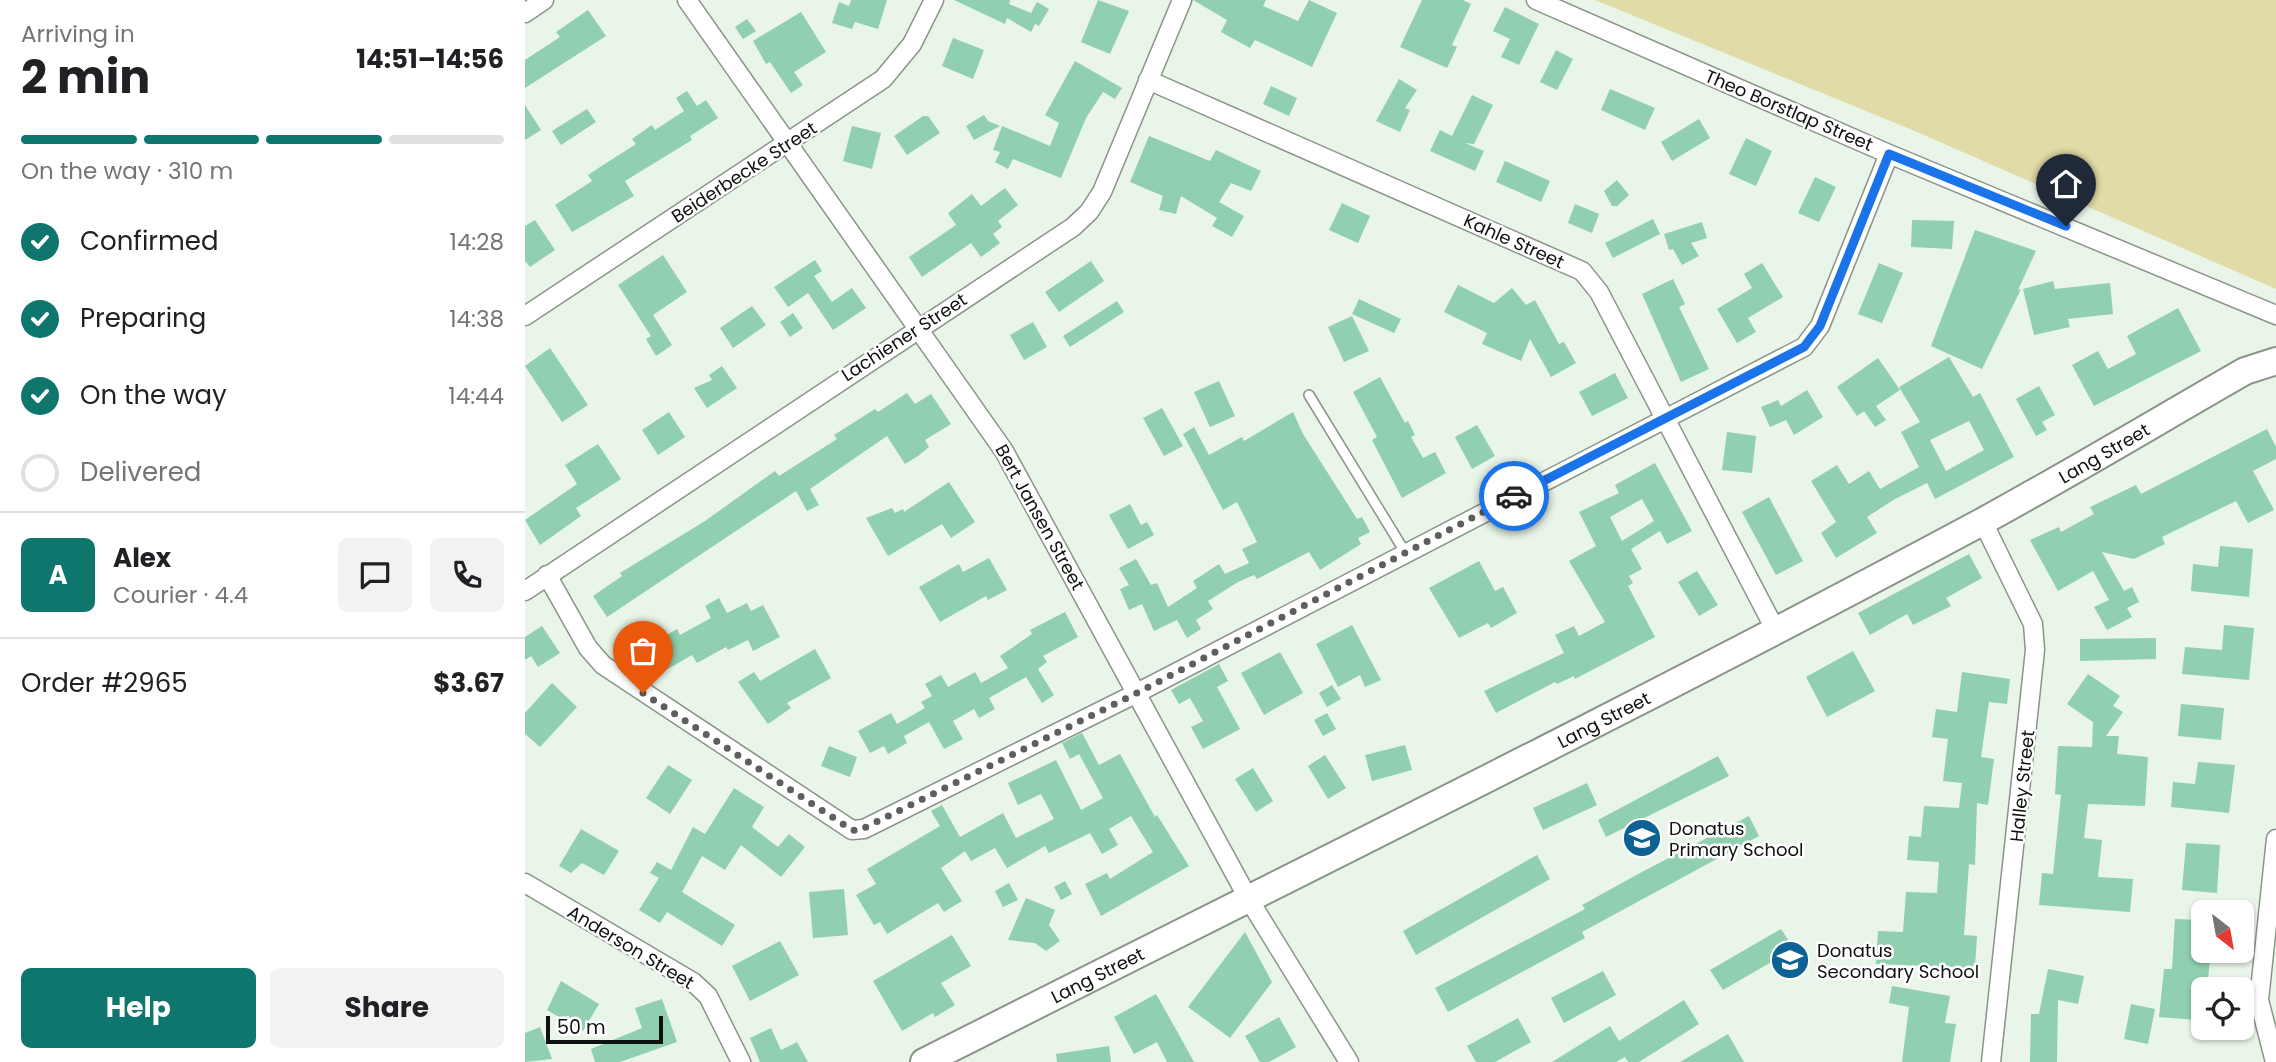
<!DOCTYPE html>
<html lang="en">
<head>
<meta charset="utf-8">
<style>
  :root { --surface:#fff; --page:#f2f2f2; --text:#202124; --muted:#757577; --line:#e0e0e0; --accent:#0f766e }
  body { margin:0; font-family:Poppins,sans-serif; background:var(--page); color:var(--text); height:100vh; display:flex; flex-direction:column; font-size:26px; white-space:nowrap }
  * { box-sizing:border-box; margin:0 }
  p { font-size:23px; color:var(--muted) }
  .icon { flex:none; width:38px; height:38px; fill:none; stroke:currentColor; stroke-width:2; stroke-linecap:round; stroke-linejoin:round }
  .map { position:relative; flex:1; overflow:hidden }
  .drawer { display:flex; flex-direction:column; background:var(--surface); width:525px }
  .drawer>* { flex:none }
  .needle { width:46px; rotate:149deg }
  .buttons { position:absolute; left:1666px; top:900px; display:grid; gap:14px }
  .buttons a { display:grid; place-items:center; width:63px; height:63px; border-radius:10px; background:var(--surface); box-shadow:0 2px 5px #0004; font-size:35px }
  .scale { position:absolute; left:21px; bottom:18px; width:117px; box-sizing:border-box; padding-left:7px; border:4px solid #0e120e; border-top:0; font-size:19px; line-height:24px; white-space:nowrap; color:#0e120e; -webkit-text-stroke:5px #fff; paint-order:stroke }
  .pin { position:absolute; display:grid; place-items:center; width:60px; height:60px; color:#fff; margin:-72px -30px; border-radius:50% 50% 50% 0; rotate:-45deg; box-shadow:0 0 7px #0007 }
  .pin .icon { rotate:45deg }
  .courier { position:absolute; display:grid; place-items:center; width:70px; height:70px; margin:-35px; border:5px solid #1a73e8; border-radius:50%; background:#fff; color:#222; box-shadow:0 2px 9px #0007 }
  .headline em { font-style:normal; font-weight:700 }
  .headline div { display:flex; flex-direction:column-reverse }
  .headline { display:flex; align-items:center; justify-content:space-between; height:119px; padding:0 21px }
  h1 { font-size:46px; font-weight:700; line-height:52px }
  .bar { display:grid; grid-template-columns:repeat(4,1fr); gap:10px 7px; align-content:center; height:84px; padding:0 21px }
  .bar i { height:9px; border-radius:5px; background:var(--line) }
  .bar .active { background:var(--accent) }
  .bar p { grid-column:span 4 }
  .line { display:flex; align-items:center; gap:18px; padding:0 21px; border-top:2px solid var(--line) }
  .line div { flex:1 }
  .round { display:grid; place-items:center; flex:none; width:74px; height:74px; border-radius:10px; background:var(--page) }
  ol { padding:0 21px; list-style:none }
  li { display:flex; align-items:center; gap:21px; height:77px }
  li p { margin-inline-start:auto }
  li .icon { padding:7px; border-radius:50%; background:var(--accent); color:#fff; stroke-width:4 }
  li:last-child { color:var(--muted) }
  li i { width:38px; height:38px; border:4px solid var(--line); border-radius:50% }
  .button { display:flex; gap:14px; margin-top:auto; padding:14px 21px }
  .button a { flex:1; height:80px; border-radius:10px; background:var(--accent); color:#fff; font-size:28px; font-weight:700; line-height:80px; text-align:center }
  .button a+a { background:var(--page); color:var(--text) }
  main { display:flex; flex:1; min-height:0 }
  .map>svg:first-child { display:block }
  .green { fill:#e1dba7 }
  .building { fill:#90cfaf; fill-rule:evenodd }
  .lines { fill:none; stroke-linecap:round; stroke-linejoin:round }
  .lane-casing { stroke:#8a9488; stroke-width:12 }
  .street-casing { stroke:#8a9488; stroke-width:21 }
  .secondary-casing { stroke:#8a9488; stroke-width:30 }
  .lane { stroke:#fff; stroke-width:9 }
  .street { stroke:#fff; stroke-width:18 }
  .secondary { stroke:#fff; stroke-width:26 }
  .done { stroke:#5b615a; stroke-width:7; stroke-dasharray:0 12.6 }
  .route { stroke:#1a73e8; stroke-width:9 }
  .labels { text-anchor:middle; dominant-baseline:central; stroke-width:5; stroke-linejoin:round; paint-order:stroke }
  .street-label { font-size:18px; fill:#0e120e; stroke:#fff }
  .poi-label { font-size:18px; fill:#0e120e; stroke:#fff; text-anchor:start }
</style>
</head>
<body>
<main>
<section class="drawer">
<div class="headline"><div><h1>2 min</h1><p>Arriving in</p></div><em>14:51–14:56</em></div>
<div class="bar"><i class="active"></i><i class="active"></i><i class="active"></i><i></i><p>On the way · 310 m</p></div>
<ol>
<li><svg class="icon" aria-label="check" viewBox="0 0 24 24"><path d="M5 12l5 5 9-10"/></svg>Confirmed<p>14:28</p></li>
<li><svg class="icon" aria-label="check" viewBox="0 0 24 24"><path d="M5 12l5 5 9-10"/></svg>Preparing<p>14:38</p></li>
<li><svg class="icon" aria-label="check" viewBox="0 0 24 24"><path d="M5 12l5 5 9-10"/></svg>On the way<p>14:44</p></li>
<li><i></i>Delivered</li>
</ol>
<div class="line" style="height:126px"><b class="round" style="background:var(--accent);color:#fff">A</b><div><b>Alex</b><p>Courier · 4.4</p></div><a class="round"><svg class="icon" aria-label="chat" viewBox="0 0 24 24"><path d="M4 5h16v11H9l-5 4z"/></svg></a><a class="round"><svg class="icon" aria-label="phone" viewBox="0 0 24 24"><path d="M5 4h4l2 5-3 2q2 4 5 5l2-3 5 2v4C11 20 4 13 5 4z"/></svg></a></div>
<div class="line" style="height:91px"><div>Order #2965</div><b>$3.67</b></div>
<div class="button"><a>Help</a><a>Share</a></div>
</section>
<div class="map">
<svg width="1751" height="1062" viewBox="0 0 1751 1062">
  <rect width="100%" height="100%" fill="#e9f5e8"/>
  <path class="green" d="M1070,0H1751V289L1385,129Z"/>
  <path class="building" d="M326,0H362L353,29L330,22L327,29L307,23L314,2L324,6Z
    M429,0H485L484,4L506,13L512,2L524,9L514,26L510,24L506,32L482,18L480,24Z
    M573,0L604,11L585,54L556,42Z
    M668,0H741L738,6L773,21L784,0L812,13L787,67L730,40L725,48L696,32L702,20Z
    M897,0H938L946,4L927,45L932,47L922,68L875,47Z
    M980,7L1014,24L994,65L976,57L985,39L968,31Z
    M63,10L81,36L0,88V60L35,37L31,32Z
    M276,12L301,52L269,72L278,85L266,93L245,62L241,64L228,41Z
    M222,19L231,31L218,39L210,27Z
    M428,38L459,50L448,79L417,66Z
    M1031,50L1048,59L1032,90L1015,82Z
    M550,61L597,88L590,99L578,92L561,118L536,178L488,159L483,169L470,162L475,152L468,150L477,126L525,146L534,123L520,115Z
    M874,79L892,90L880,108L885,110L875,132L851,121Z
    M746,86L772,98L764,116L738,104Z
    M1085,89L1130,108L1120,130L1076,110Z
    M162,91L172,106L181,100L193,118L165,136L167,140L100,181L109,196L47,232L30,205L67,181L63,175L72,169L111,144L107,139L127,125L130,130L159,111L151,98Z
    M947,95L968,105L949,144L940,143L959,151L950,171L905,151L915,130L927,136Z
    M0,105L16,130L0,140Z
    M62,109L71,122L36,145L27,131Z
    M459,115L463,121L475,126L449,140L441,126Z
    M398,116H403L415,133L382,155L369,136Z
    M1174,119L1185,138L1147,161L1136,142Z
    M327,126L356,133L347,169L318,161Z
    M624,136L685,161L691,150L736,171L726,191L706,183L694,202L719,216L707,237L687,226L692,218L656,196L651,214L634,210L638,196L605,182Z
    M1221,138L1247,151L1231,186L1204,174Z
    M980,161L1025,181L1016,202L971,182Z
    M1290,177L1311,187L1294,222L1273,213Z
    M1092,180L1104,195L1092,206H1087L1079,191Z
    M480,188L493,205L473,221L477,227L468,234L475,243L456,257L446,243L397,277L384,257L431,225L423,213L447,194L456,206Z
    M817,203L845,216L833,243L804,230Z
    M1050,204L1074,214L1067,233L1043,223Z
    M1128,219L1135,234L1088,258L1080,243Z
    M10,220L30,250L5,267L0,261V226Z
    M1387,220L1429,221L1427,249L1386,247Z
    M1177,222L1182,238L1166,243L1174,256L1157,265L1148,249L1144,250L1139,234Z
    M1450,230L1511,251L1493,290L1496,289L1457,369L1406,346Z
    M138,255L162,292L128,315L147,345L131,356L121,339L126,336L93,285Z
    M290,260L297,271L289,276L307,302L327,288L341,308L308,330L283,293L263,307L249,287Z
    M566,261L579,281L534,312L520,292Z
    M1237,263L1258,297L1223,318L1231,332L1212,343L1192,309L1227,288L1219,274Z
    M1354,263L1378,273L1357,323L1333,314Z
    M1148,279L1160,304L1154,307L1184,369L1156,382L1117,294Z
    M1528,281L1530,289L1585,283L1588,314L1543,319L1545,327L1509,335L1498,289Z
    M933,285L969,303L987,288L1001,305L1010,300L1034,344L1039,342L1051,363L1026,377L1005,339L996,361L957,344L962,333L919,312Z
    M834,299L876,319L869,333L827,314Z
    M592,301L599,312L545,347L538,336Z
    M227,306L241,325L208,348L195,328Z
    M1653,308L1676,351L1569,406L1547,365L1573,351L1583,369L1611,354L1602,336Z
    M268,313L278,328L265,337L255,322Z
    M827,316L844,351L819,362L803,327Z
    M508,322L522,347L499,360L485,335Z
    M25,348L63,405L37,422L0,366Z
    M1424,357L1448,397L1455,393L1489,457L1410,499L1402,483L1370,499L1342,517L1352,533L1311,558L1296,533L1311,522L1286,481L1312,465L1324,484L1344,471L1355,489L1394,467L1376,432L1395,422L1374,387ZM1444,421L1459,450L1421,471L1405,440Z
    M1353,358L1375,390L1351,406L1361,420L1350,427L1339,411L1332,416L1312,387Z
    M197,366L212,388L182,408L169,388L187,380L184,375Z
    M1090,373L1103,398L1067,416L1054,392Z
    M855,377L880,423L883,421L890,435L886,437L898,458L910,452L921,473L877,498L847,440L852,437L828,392Z
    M694,381L710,416L685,427L669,392Z
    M1514,386L1530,415L1517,422L1522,430L1511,436L1491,399Z
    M1282,390L1298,417L1269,435L1261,420L1245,427L1236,407L1253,400L1256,406Z
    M382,393L390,404L406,394L426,424L400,440L404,447L393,456L380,464L362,436L285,489L294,505L282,511L271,491L82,617L68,596L97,576L95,573L180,521L250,471L254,476L312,439L309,435L350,409L353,412Z
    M637,408L658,446L639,456L618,418Z
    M144,412L160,437L133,455L117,430Z
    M768,412L778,434L832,519L837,517L845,532L833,538L836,544L795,570L784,552L732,579L729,575L713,582L683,601L688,609L671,620L676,629L662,638L652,620L629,631L617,604L604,610L595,589L604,585L594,568L611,559L626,585L632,583L643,607L672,588L668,581L694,564L700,574L724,563L717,549L732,542L712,502L698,510L658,434L669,427L684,455L717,437L719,441Z
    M952,425L970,456L947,469L930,437Z
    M1742,429L1751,447V459L1728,471L1749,510L1723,523L1711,501L1637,537L1640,544L1609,559L1577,552L1599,591L1607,587L1614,602L1602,608L1607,617L1582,630L1569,607L1584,600L1568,571L1533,591L1505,540L1534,527L1536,532L1569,514L1565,507L1611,485L1616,494Z
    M1202,432L1231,436L1227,473L1197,470Z
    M73,444L96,479L51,508L56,516L15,545L0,520L52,484L40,465Z
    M1130,463L1167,531L1142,544L1135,531L1106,549L1117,569L1104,576L1108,583L1103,586L1130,637L1050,679L1049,676L1032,684L1030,682L971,713L959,691L1039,653L1030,635L1049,626L1054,636L1080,622L1044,561L1071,546L1054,512L1094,493L1090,485ZM1117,499L1129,521L1097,541L1085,517Z
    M424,482L450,522L426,538L417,524L363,556L341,518L367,508L370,513L378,509L379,512Z
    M1244,497L1278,561L1251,575L1217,512Z
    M605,504L616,525L622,522L629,535L603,549L584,515Z
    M1695,546L1728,549L1724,597L1666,591L1668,564L1693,567Z
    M1444,554L1457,578L1421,598L1426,606L1388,625L1382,614L1345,635L1333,613Z
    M464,558L482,590L463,600L461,596L415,622L394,587L434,564L438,572Z
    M954,561L970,591L978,587L992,613L966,628L963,623L934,638L904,588Z
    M1172,571L1193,605L1174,616L1153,582Z
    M194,598L202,613L222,603L226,611L238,605L255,637L228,651L223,640L203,650L201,647L172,663L167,655L141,670L126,644L152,629L155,635L186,618L180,606Z
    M540,612L553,637L518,656L522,662L513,669L529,695L517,703L501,677L464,698L470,709L454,718L449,709L428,721L438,739L419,749L404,722L379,736L382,743L363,754L359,746L345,753L333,731L366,713L372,724L400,708L396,702L407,696L400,684L416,675L423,687L450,672L456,683L483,668L475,656L507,634L505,630Z
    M827,625L856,680L840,687L835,675L813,687L791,644Z
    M1699,625L1729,628L1724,680L1657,674L1660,647L1697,650Z
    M17,626L35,653L13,667L6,656L0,660V637Z
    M1631,638V659L1555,661V639Z
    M290,649L306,678L262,703L266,708L243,724L213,682L229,672L235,681Z
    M1328,651L1350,691L1302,717L1281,677Z
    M755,652L778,693L739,715L716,673Z
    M694,664L703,681L692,687L715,729L678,749L666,727L678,721L665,698L654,704L646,690Z
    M1437,672L1485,679L1482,704L1464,702L1456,757L1469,759L1463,805L1452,803L1450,865L1444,864L1439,935L1452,936L1450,968L1351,964L1353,931L1378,932L1381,892L1412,893L1414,862L1382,860L1384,836L1396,837L1399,806L1434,808L1437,783L1418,781L1423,739L1407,737L1411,709L1432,712Z
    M1563,674L1595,696L1588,706L1598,712L1581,736H1594L1592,754L1623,757L1620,806L1563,804L1559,838L1577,840L1573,877L1608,879L1605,912L1514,905L1517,873L1528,874L1536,795L1530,794L1533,746L1567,747L1568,722L1542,704Z
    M27,683L52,707L15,747L0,734V713Z
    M807,685L816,699L802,707L794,693Z
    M1656,704L1699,708L1696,740L1653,736Z
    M802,713L811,729L798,736L789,720Z
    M557,733L574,765L595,754L630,817L632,815L664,866L576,916L560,884L582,873L585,879L628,852L606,816L584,829L593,845L577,854L565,833L524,853L520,846L482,868L470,848L446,861L440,851L416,868L437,901L419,912L413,903L362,934L355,922L349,925L331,895L351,884L342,869L415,826L406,811L417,805L435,837L478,813L491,838L529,819L516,794L493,805L483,783L531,760L556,810L578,798L554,754L545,759L537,743Z
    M880,745L887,770L847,781L840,755Z
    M304,746L332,757L325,777L296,766Z
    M800,755L821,788L803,799L783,766Z
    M1193,756L1204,776L1081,837L1073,820Z
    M1673,762L1710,765L1704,813L1646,807L1648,782L1670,784Z
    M143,765L167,780L145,814L121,798Z
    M728,768L748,801L731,812L710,779Z
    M1062,783L1072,805L1018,830L1008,808Z
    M209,788L239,807L227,827L253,847L264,834L280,847L256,877L216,845L200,870L177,856L157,892L210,925L197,946L142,912L135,923L114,910L134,878L125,873L132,862L146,870L168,827L180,834Z
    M1224,816L1234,836L1057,932L1060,938L923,1012L910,988L1060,909L1057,905L1115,873Z
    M56,829L94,851L79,875L57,863L46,873L34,866Z
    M1661,843L1695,845L1692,893L1657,890Z
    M1012,855L1025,879L891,955L878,931Z
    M540,881L547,894L536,900L529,887Z
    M484,883L493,900L478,907L470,891Z
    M319,889L323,935L288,938L284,892Z
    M501,898L530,910L524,925L535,941L521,951L510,943L483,940Z
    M1650,919L1678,920V950H1686L1682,989L1674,988L1671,1020L1634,1017L1639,969H1647Z
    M1256,929L1269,949L1198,990L1185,970Z
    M720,932L747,982L705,1038L663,1007Z
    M427,935L446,966L416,983L430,1005L410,1017L408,1013L377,1031L348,981Z
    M255,941L274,975L225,1001L207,966Z
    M1523,969L1559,976L1553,1004L1533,1000L1532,1062H1505L1506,1014H1514Z
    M1078,971L1091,995L1039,1023L1026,998Z
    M36,981L74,1004L58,1031L22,1010Z
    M1367,986L1425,996L1420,1023L1431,1024L1425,1062H1377L1384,1007L1364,1003Z
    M631,994L653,1033L669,1062H642L632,1042L609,1054L589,1017Z
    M137,999L152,1042L95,1062H70L66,1049L117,1028L110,1008Z
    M1159,1000L1174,1024L1114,1062H1103L1100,1057L1091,1062H1027L1085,1026L1094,1041Z
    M1606,1004L1630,1009L1623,1044L1599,1039Z
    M754,1017L771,1047L744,1062H735L720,1036Z
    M993,1018L1006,1042L970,1062H951L942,1046Z
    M15,1027L27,1059L0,1062V1033Z
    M246,1028L256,1050L272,1042L283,1062H235L225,1038Z
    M1203,1034L1219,1062H1155Z
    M584,1046L586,1062H532L531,1054Z"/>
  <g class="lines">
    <g class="lane-casing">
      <path id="lane" d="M784,395L880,552"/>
    </g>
    <g class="street-casing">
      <path id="street" d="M162,0L479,451L723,898L824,1062
        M1011,0L1364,154L1751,315
        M0,13L19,0
        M623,80L1057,271L1074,292L1251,631
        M0,316L358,79L387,44L409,0
        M1458,522L1508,624L1510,650L1466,1062
        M22,575L63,648L78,665L327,830L339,829L610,694L1279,347L1295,326L1364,154
        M0,591L548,227L564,212L577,192L657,0
        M0,883L168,982L183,996L216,1062
        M1750,1062L1734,1000L1751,839"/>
    </g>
    <g class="secondary-casing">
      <g id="secondary">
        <path id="s1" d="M399,1062C751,884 1106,710 1453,524C1543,475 1631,422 1720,371L1751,361"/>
      </g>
    </g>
    <use href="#lane" class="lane"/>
    <use href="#street" class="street"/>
    <use href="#secondary" class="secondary"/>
  </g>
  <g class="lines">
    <path class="done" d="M118,693L327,830L333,831L610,694L989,496"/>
    <path class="route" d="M989,496L1279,347L1295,326L1364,154L1541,226"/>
  </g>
  <defs>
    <g id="school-disc" transform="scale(2.0125)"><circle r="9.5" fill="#0d6294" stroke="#fff"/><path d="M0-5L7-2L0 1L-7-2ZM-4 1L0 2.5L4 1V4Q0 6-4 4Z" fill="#fff"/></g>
  </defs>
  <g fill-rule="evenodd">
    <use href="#school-disc" x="1117" y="838"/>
    <use href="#school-disc" x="1265" y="960"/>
  </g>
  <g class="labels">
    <g class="street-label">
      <text transform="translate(1264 110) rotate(23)">Theo Borstlap Street</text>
      <text transform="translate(219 172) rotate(-33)">Beiderbecke Street</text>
      <text transform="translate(989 241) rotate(24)">Kahle Street</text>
      <text transform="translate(379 337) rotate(-33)">Lachiener Street</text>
      <text stroke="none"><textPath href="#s1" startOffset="1328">Lang Street</textPath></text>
      <text transform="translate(515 517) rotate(61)">Bert Jansen Street</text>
      <text stroke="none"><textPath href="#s1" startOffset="761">Lang Street</textPath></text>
      <text transform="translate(1497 786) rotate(-84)">Halley Street</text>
      <text transform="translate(106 947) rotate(31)">Anderson Street</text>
      <text stroke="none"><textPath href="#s1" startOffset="194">Lang Street</textPath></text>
    </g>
    <g class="poi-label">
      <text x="1144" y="828">Donatus<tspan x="1144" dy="21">Primary School</tspan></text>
      <text x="1292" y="950">Donatus<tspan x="1292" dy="21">Secondary School</tspan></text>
    </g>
  </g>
</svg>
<div class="buttons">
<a><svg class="needle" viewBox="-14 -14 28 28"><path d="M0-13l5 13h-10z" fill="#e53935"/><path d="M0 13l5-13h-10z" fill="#757577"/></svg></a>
<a><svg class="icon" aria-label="locate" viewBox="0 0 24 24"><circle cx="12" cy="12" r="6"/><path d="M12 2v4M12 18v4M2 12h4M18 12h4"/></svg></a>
</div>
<div class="scale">50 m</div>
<div class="pin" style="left:118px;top:693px;background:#ea580c"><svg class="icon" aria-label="bag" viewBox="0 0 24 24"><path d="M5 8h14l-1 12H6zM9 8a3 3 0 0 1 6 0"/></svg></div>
<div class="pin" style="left:1541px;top:226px;background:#1f2937"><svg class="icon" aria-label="home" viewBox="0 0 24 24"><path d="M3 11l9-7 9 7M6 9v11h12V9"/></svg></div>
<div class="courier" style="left:989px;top:496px"><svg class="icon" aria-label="car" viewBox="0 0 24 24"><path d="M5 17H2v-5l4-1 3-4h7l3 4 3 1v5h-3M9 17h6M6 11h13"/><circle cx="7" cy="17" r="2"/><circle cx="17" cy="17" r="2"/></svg></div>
</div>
</main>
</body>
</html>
